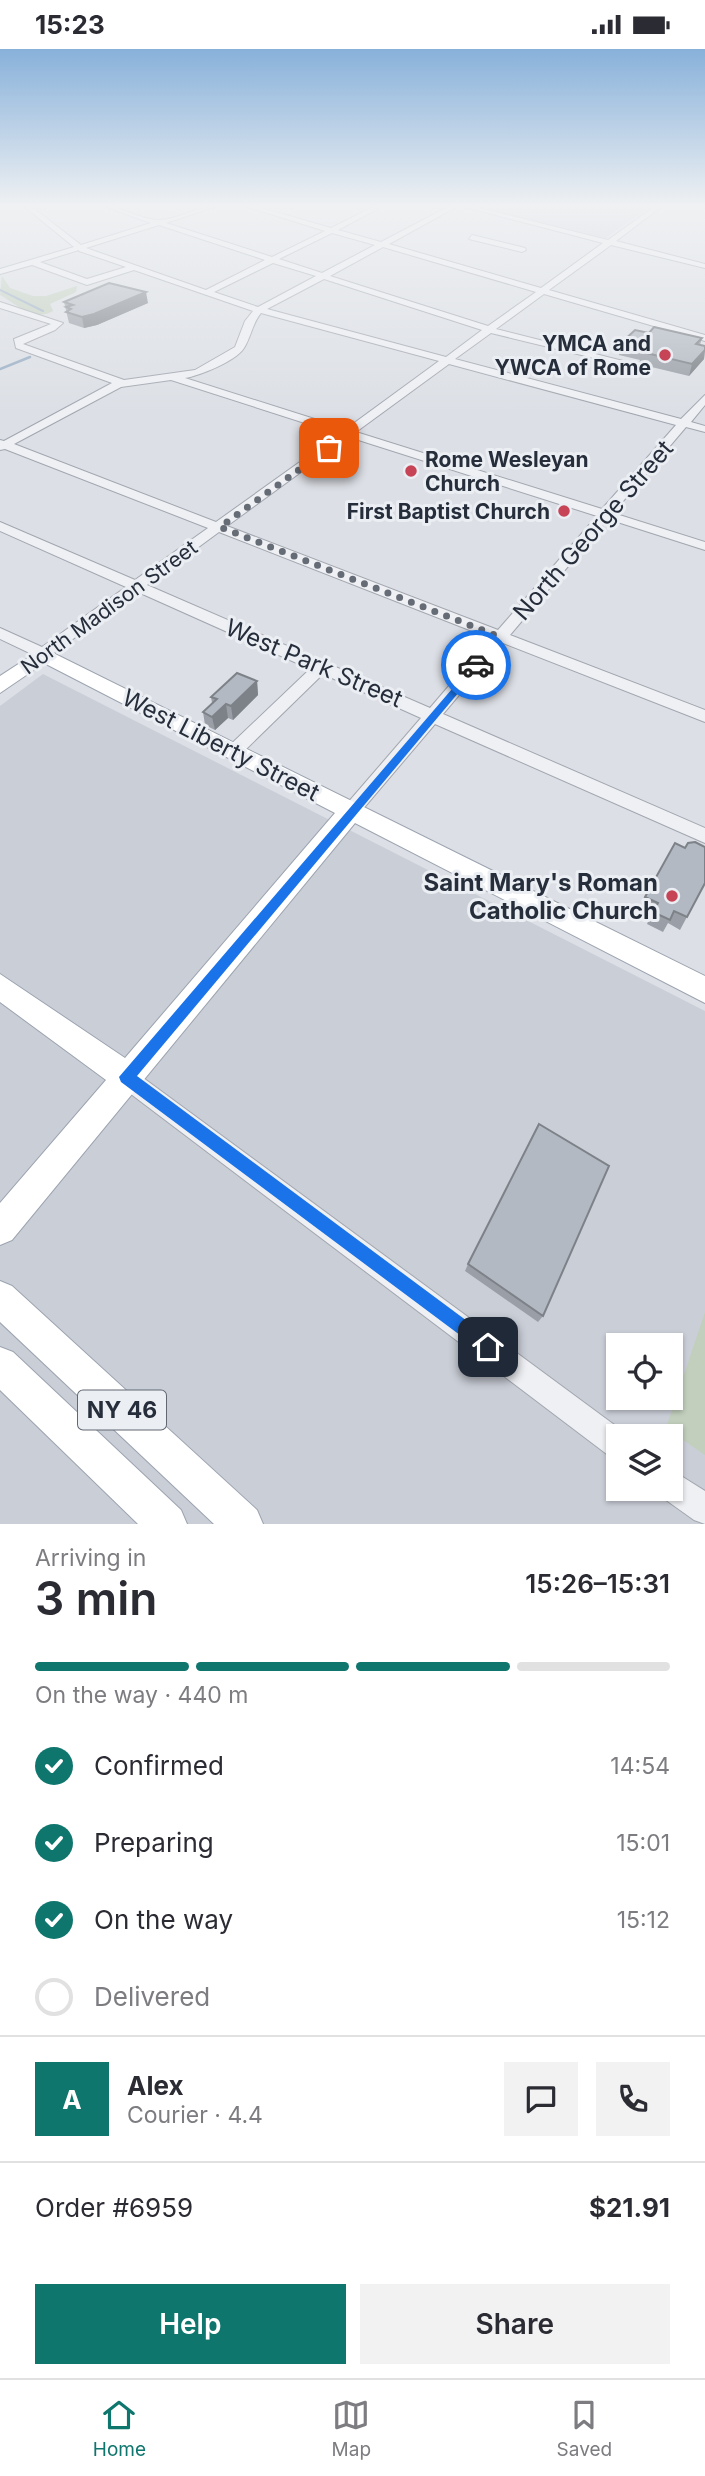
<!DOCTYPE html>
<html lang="en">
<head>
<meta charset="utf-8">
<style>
  :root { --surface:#fff; --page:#f2f2f3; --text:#2b2b33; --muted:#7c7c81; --line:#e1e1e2; --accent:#0f766e }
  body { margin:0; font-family:Inter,sans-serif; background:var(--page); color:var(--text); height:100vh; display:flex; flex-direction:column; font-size:26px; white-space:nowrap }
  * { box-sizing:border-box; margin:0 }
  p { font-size:23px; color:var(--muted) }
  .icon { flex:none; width:38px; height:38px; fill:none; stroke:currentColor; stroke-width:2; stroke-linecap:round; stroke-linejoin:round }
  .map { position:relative; height:1475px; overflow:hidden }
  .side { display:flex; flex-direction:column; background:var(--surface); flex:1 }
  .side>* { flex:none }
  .buttons { position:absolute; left:606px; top:1284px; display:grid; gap:14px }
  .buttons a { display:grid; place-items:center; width:77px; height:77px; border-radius:0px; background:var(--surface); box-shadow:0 2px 5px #0004; font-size:35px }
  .pin { position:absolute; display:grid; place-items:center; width:60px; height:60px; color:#fff; margin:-30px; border-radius:14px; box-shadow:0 4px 10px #0006 }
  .courier { position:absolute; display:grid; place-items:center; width:70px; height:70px; margin:-35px; border:5px solid #1a73e8; border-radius:50%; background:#fff; color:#222; box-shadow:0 2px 9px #0007 }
  .summary em { font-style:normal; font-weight:600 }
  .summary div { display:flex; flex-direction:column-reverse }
  .summary { display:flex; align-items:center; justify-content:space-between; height:119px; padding:0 35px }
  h1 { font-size:46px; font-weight:600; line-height:52px }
  .bar { display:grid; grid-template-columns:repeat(4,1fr); gap:10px 7px; align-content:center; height:84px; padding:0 35px }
  .bar i { height:9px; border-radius:5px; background:var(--line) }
  .bar .current { background:var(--accent) }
  .bar p { grid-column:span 4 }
  .line { display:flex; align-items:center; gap:18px; padding:0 35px; border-top:2px solid var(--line) }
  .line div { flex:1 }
  .round { display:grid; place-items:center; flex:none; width:74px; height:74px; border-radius:0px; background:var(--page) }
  ol { padding:0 35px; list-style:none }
  li { display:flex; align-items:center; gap:21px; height:77px }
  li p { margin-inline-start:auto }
  li .icon { padding:7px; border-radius:50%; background:var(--accent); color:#fff; stroke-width:4 }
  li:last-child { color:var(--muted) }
  li i { width:38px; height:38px; border:4px solid var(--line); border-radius:50% }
  .action { display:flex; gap:14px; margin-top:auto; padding:14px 35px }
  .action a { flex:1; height:80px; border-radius:0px; background:var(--accent); color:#fff; font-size:28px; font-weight:600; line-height:80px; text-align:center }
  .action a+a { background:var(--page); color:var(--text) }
  .status { display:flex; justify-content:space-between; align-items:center; height:49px; padding:0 35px; background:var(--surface); direction:ltr }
  .status svg { height:19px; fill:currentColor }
  .menu { display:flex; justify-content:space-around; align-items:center; height:98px; border-top:2px solid var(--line); background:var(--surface); font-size:19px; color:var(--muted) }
  .menu a { display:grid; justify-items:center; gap:4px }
  .menu .current { color:var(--accent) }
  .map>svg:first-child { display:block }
  .built { fill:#caced7; fill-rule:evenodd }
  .green { fill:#c2cfbd }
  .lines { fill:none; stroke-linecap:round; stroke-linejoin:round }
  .stream-far1 { stroke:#98adc4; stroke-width:2 }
  .stream { stroke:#98adc4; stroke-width:2.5 }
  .minor-casing { stroke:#a2a6af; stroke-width:2 }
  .major-casing { stroke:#9ca4b0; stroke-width:2 }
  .minor { fill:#eef0f4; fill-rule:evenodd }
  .major { fill:#fff; fill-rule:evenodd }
  .wall { fill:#9a9fa7 }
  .shaded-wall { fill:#7d8288 }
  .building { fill:#b3b9c2; stroke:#7d8288; stroke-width:2 }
  .route { fill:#1a73e8 }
  .done { stroke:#666c76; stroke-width:7; stroke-dasharray:0 12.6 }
  .poi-dot { fill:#c74457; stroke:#ebeef3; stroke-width:2.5 }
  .labels { text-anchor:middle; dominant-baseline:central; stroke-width:6; stroke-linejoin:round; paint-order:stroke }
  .far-poi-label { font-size:21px; font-weight:bold; fill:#262e3b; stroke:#ebeef3; text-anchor:end }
  .far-street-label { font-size:21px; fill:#262e3b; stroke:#ebeef3 }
  .shield { fill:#ebeef3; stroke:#616872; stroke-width:2 }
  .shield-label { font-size:23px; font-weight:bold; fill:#262e3b }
  .street-label { font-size:24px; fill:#262e3b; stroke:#ebeef3 }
  .poi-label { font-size:24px; font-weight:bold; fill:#262e3b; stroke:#ebeef3; text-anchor:end }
</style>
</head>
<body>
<div class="status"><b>15:23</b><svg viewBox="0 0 49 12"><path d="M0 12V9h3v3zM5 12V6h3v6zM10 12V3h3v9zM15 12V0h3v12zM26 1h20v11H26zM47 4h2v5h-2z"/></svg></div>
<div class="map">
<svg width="705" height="1475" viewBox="0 0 705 1475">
  <rect width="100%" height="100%" fill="#dcdfe5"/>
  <path class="built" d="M480,158H650L606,189Z
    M43,625L705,962V1475H0V657ZM618,1297H670V1349H618ZM618,1388H670V1440H618Z"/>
  <path class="green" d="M2,227L10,239L33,247H46L77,237L76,243L50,255L53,262C34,273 16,255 0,246Z
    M705,1263V1406L666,1379Z"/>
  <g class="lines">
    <path class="stream-far1" d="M0,241L43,262"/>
    <path class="stream" d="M0,320L30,308"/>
    <g class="minor-casing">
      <path id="minor" d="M25,158H32L81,196L151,174L106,158C124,158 142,172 160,171C179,170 195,158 214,158L166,174L272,208L325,182L248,158H258L331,179L373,158H381L338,181L381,193L448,158H456L389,195L541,239L603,194L465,158H476L608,191L654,158H661L616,192L705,215V219L611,196L549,241L705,286V292L544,245L496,280L627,313V317L491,284L455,310L681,370L705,346V356L691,373L705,377V383L686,378L613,464L705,493V501L608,470L510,586L705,661V673L503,594L443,665L705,779V794L435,675L357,767H345L342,762L345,757L421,669L323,625L240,706H228L226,702L228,698L310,620L138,543L48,608H38L0,590V579L42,598L126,538L0,482V473L135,531L208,479L5,400L0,401V391L4,392L112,334L16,299L14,290L51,275L0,259V253L63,274L55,281L23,295L124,331L195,321L235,298L245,272L253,262L134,221L87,236L32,216L0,225V220L74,198ZM159,176L265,211L206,241L86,199ZM332,184L375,196L322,224L279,210ZM383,198L536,243L488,277L330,227ZM79,201V202L126,218L87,230L40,213ZM273,214L316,227L258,258L214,243ZM324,230L482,281L446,308L267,260ZM261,264L439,312L346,380L185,329C199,327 236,312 244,299C251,288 252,275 261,264ZM449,315L676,376L602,460L356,383ZM171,331L339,385L216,473L14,395L121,338ZM349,388L597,467L498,581L227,477ZM219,483L490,589L430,659L147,536Z
        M472,186L525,199L526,201L522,203L469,190Z
        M127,1017L628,1386L629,1388H618V1411L608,1406L119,1036L116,1028L119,1020Z
        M670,1420L705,1442V1475L694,1471L659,1446L657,1440H670Z"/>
    </g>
    <g class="major-casing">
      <path id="major" d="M43,599L705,927V954L355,774L12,1191L0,1196V1154L106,1031L0,953V925L125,1009L335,764L44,614L0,644V627Z
        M0,1232L12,1237L257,1461L263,1475H214L0,1273Z
        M0,1298L13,1303L181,1461L187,1475H138L0,1341Z"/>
    </g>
    <use href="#minor" class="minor"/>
    <use href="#major" class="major"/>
  </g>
  <path class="wall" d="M64,253L148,254L97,276L84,279L69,274Z
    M649,284L702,289L700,296L705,297L704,310L689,327L639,315L640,311L619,306L621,294Z
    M257,632L258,646L233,671L228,669L215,681L205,676L203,663L212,654L211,648Z
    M685,799L705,834L680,881L668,874L663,883L647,875L651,866L639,860L645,848Z
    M468,1215L543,1267L538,1273L465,1222Z"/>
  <path class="shaded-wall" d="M146,243L148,254L97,276L84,279L82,268Z
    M705,301L704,310L689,327L692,315Z
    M257,632L258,646L233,671L231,657Z
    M226,655L228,669L215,681L212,668Z"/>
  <path class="building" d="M109,234L146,243L94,265L82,268L66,263L71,260L66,258L73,256L64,253Z
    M654,278L702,289L696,295L705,297V301L692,315L642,303L645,300L621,294L635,281L649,284Z
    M237,624L257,632L231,657L226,655L212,668L203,663L217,650L211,648Z
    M695,793L705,798V834L687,868L674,862L670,871L653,863L658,854L645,848L675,794L685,799L688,794Z
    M539,1075L609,1117L543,1267L468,1215Z"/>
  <linearGradient id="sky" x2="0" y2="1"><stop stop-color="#88b1da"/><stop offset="0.43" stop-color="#eff1f3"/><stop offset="1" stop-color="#eff1f3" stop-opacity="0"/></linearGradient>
  <rect width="705" height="364" fill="url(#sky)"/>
  <path class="route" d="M476,612L480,613V618L137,1027L494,1292L497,1298L494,1304L488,1307L121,1033L119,1028Z"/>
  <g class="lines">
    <path class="done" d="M329,399L220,478L500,588L476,616"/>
  </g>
  <g class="poi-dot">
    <circle cx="665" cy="306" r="7"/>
    <circle cx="411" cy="422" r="7"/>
    <circle cx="564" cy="462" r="7"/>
    <circle cx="672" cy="847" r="7"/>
  </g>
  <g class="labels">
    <g class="far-poi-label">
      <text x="651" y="294">YMCA and<tspan x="651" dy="24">YWCA of Rome</tspan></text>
      <text x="425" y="410" text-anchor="start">Rome Wesleyan<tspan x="425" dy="24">Church</tspan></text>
      <text x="550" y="462">First Baptist Church</text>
    </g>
    <g class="far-street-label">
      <text transform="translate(109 558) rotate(-36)">North Madison Street</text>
    </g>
    <rect class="shield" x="78" y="1341.5" width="88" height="39" rx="5"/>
    <g class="shield-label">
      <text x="122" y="1361">NY 46</text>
    </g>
    <g class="street-label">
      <text transform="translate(593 481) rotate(-49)">North George Street</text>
      <text transform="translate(314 614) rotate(23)">West Park Street</text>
      <text transform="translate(221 696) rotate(27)">West Liberty Street</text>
    </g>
    <g class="poi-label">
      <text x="658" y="833">Saint Mary's Roman<tspan x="658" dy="28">Catholic Church</tspan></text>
    </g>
  </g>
</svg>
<div class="buttons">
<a><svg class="icon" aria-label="locate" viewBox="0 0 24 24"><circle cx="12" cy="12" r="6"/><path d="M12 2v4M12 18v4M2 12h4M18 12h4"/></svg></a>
<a><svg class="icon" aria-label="layers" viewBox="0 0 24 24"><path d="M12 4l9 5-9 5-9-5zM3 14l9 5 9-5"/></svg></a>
</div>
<div class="pin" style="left:329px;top:399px;background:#ea580c"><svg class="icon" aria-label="bag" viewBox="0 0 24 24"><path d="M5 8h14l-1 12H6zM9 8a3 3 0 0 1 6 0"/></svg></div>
<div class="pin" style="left:488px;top:1298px;background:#1f2937"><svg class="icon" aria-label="home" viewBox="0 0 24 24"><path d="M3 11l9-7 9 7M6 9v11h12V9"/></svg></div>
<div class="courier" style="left:476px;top:616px"><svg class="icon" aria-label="car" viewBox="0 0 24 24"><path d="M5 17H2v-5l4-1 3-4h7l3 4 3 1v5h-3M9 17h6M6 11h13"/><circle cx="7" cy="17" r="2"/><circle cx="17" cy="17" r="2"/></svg></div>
</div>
<section class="side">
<div class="summary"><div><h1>3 min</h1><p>Arriving in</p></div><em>15:26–15:31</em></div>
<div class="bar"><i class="current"></i><i class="current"></i><i class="current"></i><i></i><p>On the way · 440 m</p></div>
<ol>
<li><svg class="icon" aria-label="check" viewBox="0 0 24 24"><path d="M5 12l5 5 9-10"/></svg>Confirmed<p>14:54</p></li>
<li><svg class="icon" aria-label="check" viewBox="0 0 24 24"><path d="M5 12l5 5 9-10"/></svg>Preparing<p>15:01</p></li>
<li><svg class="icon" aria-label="check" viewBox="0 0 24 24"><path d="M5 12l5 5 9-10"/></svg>On the way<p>15:12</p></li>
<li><i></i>Delivered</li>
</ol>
<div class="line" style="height:126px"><b class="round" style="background:var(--accent);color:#fff">A</b><div><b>Alex</b><p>Courier · 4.4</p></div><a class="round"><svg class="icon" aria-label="chat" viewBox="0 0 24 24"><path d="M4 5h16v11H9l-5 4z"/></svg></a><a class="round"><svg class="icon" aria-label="phone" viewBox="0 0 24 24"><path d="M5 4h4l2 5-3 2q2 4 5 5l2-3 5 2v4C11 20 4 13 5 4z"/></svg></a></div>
<div class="line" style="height:91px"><div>Order #6959</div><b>$21.91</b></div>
<div class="action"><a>Help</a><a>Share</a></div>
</section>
<nav class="menu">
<a class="current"><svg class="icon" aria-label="home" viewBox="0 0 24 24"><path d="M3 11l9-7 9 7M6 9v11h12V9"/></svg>Home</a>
<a><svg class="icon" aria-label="map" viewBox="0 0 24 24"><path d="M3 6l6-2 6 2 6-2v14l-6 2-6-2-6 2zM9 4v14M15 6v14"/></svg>Map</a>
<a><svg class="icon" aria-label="saved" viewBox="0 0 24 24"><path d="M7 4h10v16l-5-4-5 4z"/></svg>Saved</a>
</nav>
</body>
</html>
